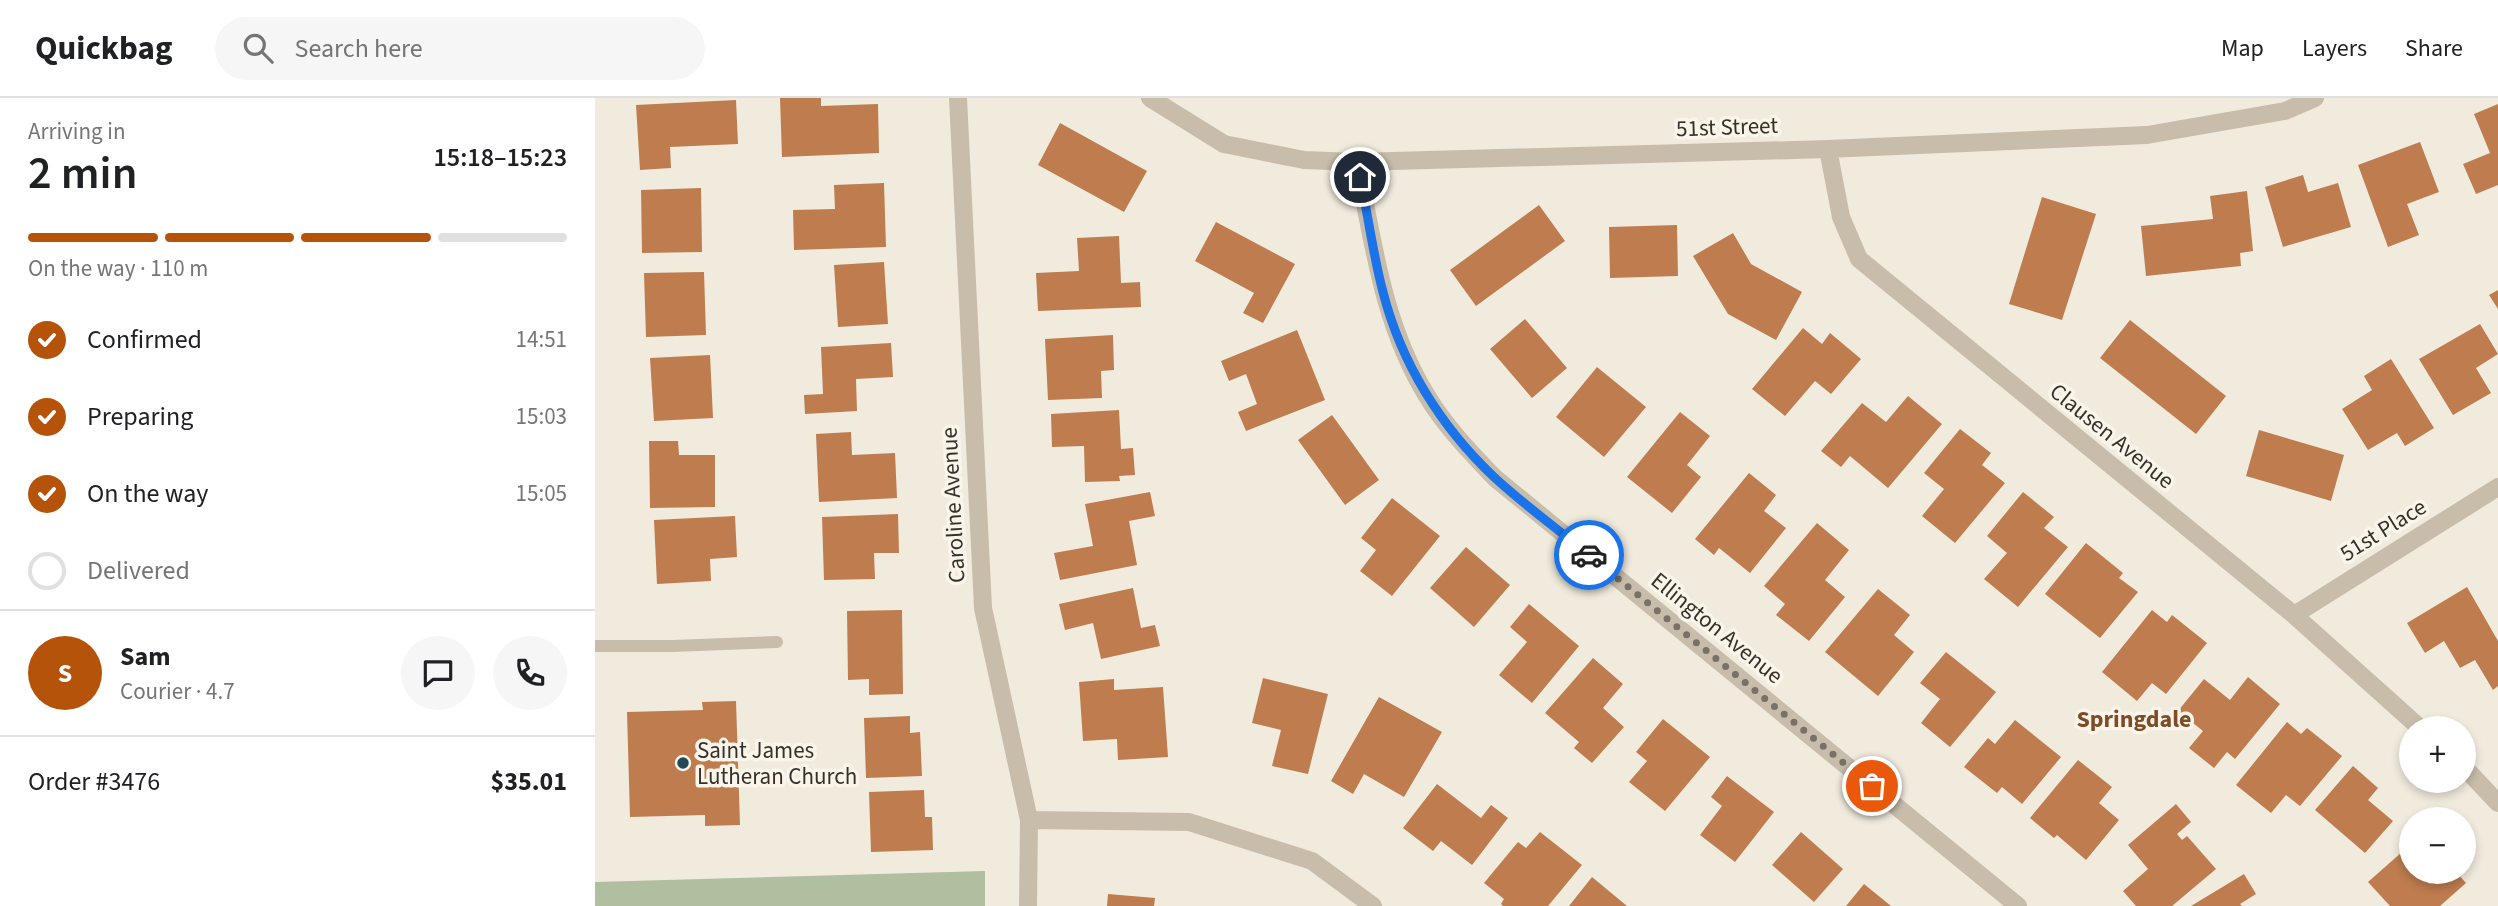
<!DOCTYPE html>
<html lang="en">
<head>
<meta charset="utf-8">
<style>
  :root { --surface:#fff; --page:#f6f6f6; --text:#202124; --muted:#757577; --line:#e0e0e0; --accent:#b45309 }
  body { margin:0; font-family:"Source Sans 3",sans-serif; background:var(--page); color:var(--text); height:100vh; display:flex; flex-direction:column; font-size:26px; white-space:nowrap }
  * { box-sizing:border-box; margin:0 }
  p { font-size:23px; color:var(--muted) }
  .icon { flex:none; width:38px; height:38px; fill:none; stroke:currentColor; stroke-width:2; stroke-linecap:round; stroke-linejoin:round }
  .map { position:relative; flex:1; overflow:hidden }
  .panel { display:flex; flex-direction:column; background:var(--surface); width:595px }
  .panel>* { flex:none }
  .fabs { position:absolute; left:1804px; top:618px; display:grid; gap:14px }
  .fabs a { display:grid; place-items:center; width:77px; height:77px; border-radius:50%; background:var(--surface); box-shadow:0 4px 10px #0003; font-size:35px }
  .pin { position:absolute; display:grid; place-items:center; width:60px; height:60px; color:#fff; margin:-30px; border:4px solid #fff; border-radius:50%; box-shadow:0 2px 7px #0007 }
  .courier { position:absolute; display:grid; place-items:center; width:70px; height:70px; margin:-35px; border:5px solid #1a73e8; border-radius:50%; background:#fff; color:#222; box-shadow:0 2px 9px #0007 }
  .head em { font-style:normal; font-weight:600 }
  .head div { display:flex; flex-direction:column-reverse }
  .head { display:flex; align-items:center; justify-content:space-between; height:119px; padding:0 28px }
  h1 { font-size:46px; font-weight:600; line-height:52px }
  .bar { display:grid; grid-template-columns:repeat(4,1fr); gap:10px 7px; align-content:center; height:84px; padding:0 28px }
  .bar i { height:9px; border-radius:5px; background:var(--line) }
  .bar .on { background:var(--accent) }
  .bar p { grid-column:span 4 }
  .line { display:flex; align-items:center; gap:18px; padding:0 28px; border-top:2px solid var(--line) }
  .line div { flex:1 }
  .round { display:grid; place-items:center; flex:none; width:74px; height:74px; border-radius:37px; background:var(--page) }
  ol { padding:0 28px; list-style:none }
  li { display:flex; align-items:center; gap:21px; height:77px }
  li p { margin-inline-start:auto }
  li .icon { padding:7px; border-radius:50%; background:var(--accent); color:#fff; stroke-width:4 }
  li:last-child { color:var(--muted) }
  li i { width:38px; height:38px; border:4px solid var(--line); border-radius:50% }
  header { display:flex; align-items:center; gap:42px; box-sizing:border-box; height:98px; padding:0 35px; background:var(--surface); border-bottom:2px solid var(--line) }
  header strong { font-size:33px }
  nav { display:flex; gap:38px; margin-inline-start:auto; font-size:24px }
  .search { width:490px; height:63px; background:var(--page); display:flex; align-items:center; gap:18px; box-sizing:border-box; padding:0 24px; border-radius:38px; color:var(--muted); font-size:26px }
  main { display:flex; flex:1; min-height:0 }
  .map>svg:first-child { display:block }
  .green { fill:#afbf9f }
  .building { fill:#be7c4f }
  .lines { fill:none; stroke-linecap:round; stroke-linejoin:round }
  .lane { stroke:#c8bdab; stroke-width:12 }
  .street { stroke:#c8bdab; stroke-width:18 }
  .done { stroke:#787169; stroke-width:7; stroke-dasharray:0 12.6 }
  .route { stroke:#1a73e8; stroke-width:9 }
  .poi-dot { fill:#224a55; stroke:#f9f5ea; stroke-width:2.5 }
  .labels { text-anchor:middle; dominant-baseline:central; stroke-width:7; stroke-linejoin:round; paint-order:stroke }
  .street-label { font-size:23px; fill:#37302a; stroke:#f9f5ea }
  .poi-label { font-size:23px; fill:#37302a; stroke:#f9f5ea; text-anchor:start }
  .neighbourhood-label { font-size:24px; font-weight:bold; fill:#804c28; stroke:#f9f5ea }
</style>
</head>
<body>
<header>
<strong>Quickbag</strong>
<div class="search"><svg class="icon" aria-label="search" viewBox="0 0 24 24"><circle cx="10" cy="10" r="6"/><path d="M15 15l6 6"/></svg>Search here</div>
<nav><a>Map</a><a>Layers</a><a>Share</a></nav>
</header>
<main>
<section class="panel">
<div class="head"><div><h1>2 min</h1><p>Arriving in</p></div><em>15:18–15:23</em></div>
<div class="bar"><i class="on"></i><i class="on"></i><i class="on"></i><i></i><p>On the way · 110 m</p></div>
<ol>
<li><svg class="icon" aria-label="check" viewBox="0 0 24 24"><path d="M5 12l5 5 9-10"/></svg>Confirmed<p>14:51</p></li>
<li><svg class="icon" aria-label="check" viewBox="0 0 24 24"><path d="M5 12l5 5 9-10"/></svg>Preparing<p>15:03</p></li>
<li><svg class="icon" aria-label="check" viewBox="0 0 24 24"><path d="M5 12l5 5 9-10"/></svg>On the way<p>15:05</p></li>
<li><i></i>Delivered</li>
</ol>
<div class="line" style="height:126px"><b class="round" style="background:var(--accent);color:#fff">S</b><div><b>Sam</b><p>Courier · 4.7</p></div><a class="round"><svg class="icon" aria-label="chat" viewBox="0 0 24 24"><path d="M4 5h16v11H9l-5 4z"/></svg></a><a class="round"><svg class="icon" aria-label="phone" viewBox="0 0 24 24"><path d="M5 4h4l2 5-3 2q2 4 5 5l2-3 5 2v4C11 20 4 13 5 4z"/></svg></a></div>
<div class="line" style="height:91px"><div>Order #3476</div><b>$35.01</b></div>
</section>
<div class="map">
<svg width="1903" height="808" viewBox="0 0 1903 808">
  <rect width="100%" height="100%" fill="#f1ebde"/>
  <path class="green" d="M390,773V808H0V784Z"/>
  <path class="building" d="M185,0H226V8L283,6L284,55L187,59Z
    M141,2L143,46L75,49L76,70L45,72L41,7Z
    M1903,6V87L1881,96L1868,66L1895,55L1879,16Z
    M465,25L552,73L529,114L443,67Z
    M1825,44L1844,94L1812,106L1824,137L1793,149L1763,67Z
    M1708,77L1713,94L1743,85L1756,129L1688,149L1670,89Z
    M289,85L291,149L199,152L198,112L240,111L239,87Z
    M106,90L107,154L47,155L46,92Z
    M1652,93L1658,153L1645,155L1646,168L1551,178L1546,128L1618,121L1615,98Z
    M1447,99L1501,116L1467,222L1414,206Z
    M944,107L970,143L881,208L855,172Z
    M621,124L700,166L668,225L648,215L659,195L600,163Z
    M1082,127L1083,178L1015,180L1014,129Z
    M1138,135L1156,166L1207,194L1181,242L1133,216L1098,158Z
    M524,138L526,185L545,184L546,209L443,213L441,175L484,173L482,140Z
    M289,164L293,226L243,229L239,167Z
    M109,174L111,237L51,239L49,175Z
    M1903,192V211L1894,197Z
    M930,221L972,270L937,300L895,251Z
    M1535,222L1631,298L1601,336L1505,260Z
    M1885,226L1903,256L1881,270L1896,295L1858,317L1824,261Z
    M1208,230L1227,246L1235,235L1266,261L1236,296L1220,283L1190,318L1157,291Z
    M702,232L730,302L651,333L643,314L662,306L651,276L634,283L626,263Z
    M518,237L519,272L506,273L507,300L453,302L450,241Z
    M296,245L298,279L261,281L262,313L210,316L209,297L228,296L226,249Z
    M115,257L118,320L59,323L55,260Z
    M1796,261L1839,330L1810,348L1802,335L1773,352L1747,311L1777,292L1769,278Z
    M1002,269L1051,309L1009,359L961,319Z
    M1313,298L1347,326L1293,390L1255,358L1246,369L1226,353L1267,305L1291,324Z
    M524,312L526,351L538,350L540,377L524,378L525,383L490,384L489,348L457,349L456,316Z
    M1085,314L1115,338L1092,367L1106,379L1077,415L1032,379Z
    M737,317L784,382L750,407L703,342Z
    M1365,331L1396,355L1387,367L1410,385L1360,445L1327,418L1349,391L1329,375Z
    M1664,332L1749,357L1736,403L1651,378Z
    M256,334L257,357L300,355L302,400L224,404L221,336Z
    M54,343H83L84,357H120V409L55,410Z
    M1154,375L1181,397L1169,413L1191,430L1155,475L1124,450L1119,457L1100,441Z
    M555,394L560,418L534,423L542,467L465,482L459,455L498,448L490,406Z
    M1428,394L1459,419L1449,430L1473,449L1423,509L1389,481L1412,455L1392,438Z
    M797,400L845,438L797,498L765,473L781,452L766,440Z
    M303,416L304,455H279L280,481L229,482L227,419Z
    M140,418L142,459L115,461L116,483L62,486L59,422Z
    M1222,425L1254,452L1230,482L1250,499L1214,543L1181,517L1190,506L1169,488Z
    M1491,445L1528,475L1524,480L1543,494L1505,540L1450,496Z
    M871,449L915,487L879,529L835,490Z
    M1872,489L1903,543V588L1898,592L1880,562L1865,570L1849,543L1830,555L1812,525Z
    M538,490L546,530L560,527L565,548L506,561L498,525L470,532L464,506Z
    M1283,491L1315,517L1299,537L1319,554L1283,598L1230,554Z
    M934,506L984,548L937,605L904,577L932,544L915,529Z
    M307,512L308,596L274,597V581L253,582L252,513Z
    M1557,512L1572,524L1577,517L1612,545L1571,596L1557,585L1542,603L1507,574Z
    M1351,554L1401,594L1355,649L1326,625L1345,601L1325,585Z
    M998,560L1028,586L1008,610L1029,629L997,665L979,650L984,644L950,615Z
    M1653,579L1685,606L1640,661L1632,654L1619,670L1594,650L1608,633L1583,613L1609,581L1635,602Z
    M668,580L733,596L713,676L677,668L686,632L657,625Z
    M519,581V592L568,589L573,659L523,662L522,641L488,643L484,584Z
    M784,599L847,634L809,699L769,676L758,696L736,683Z
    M141,603L145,727L110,728V717L35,719L32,614L108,612L107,604Z
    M315,618V635L325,634L327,678L271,680L269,620Z
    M1068,621L1115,659L1070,713L1034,684L1052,663L1041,654Z
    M1420,622L1466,659L1427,706L1407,689L1402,695L1369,669L1393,640L1400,646Z
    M1692,624L1706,636L1712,630L1747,658L1705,708L1691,697L1676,715L1641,687Z
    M1483,662L1517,689L1504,705L1524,722L1491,762L1462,737L1459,740L1435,720Z
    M1758,668L1783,690L1773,702L1798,723L1770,755L1720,712Z
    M1132,678L1179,714L1140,764L1105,737L1127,708L1116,699Z
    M842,686L886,720L896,707L913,720L877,767L846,743L838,753L808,730Z
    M329,692L330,719H337L338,752L276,754L274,694Z
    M1581,706L1596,724L1582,736L1587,742L1592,738L1621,771L1577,808H1541L1528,793L1553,771L1533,747Z
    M945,734L987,767L953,808H908L906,806L909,801L889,785L923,744L931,750Z
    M1206,734L1248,771L1219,804L1177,767Z
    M1807,754L1816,765V774H1824L1835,786L1849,774H1861L1871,785L1845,808H1795L1773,784Z
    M1649,776L1661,796L1645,806L1647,808H1596Z
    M997,779L1032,808H974Z
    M1269,786L1296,808H1251Z
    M513,796L560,800L559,808H512Z"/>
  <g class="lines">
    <path class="lane" d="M0,548H78L182,544"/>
    <path class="street" d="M363,0L388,510L434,722L433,808
      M555,0L629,46L709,62L762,64L1233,51L1552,37L1690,13L1720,0
      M1233,51L1246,119L1264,161L1699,517L1825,630
      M762,64C778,144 788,227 832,298C850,328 875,354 900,380L1423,808
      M1699,517L1903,389
      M1869,669L1903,705
      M434,722L594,724L717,763L778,808"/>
  </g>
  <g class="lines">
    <path class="done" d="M994,457L1277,688"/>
    <path class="route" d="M765,79C773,117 778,157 788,194C806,265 846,329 899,379C929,407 963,431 994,457"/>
  </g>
  <circle class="poi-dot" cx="88" cy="665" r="7"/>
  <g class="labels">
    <g class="street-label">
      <text transform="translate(1132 29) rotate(-2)">51st Street</text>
      <text transform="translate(1517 338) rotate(39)">Clausen Avenue</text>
      <text transform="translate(358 407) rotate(-93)">Caroline Avenue</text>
      <text transform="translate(1788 432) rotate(-32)">51st Place</text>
      <text transform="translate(1122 530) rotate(39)">Ellington Avenue</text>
    </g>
    <g class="poi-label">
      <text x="102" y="652">Saint James<tspan x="102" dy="26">Lutheran Church</tspan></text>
    </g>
    <g class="neighbourhood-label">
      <text x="1539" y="621">Springdale</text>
    </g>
  </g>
</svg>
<div class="fabs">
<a>+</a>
<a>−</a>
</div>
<div class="pin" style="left:1277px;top:688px;background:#ea580c"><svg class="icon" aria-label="bag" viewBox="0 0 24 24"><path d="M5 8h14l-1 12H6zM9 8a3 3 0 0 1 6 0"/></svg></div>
<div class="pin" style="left:765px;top:79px;background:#1f2937"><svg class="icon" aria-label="home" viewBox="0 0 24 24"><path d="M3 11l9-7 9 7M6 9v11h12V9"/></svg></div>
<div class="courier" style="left:994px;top:457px"><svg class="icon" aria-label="car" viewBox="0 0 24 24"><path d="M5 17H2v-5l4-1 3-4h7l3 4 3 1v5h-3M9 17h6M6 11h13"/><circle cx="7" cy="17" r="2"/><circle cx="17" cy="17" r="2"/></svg></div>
</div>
</main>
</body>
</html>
